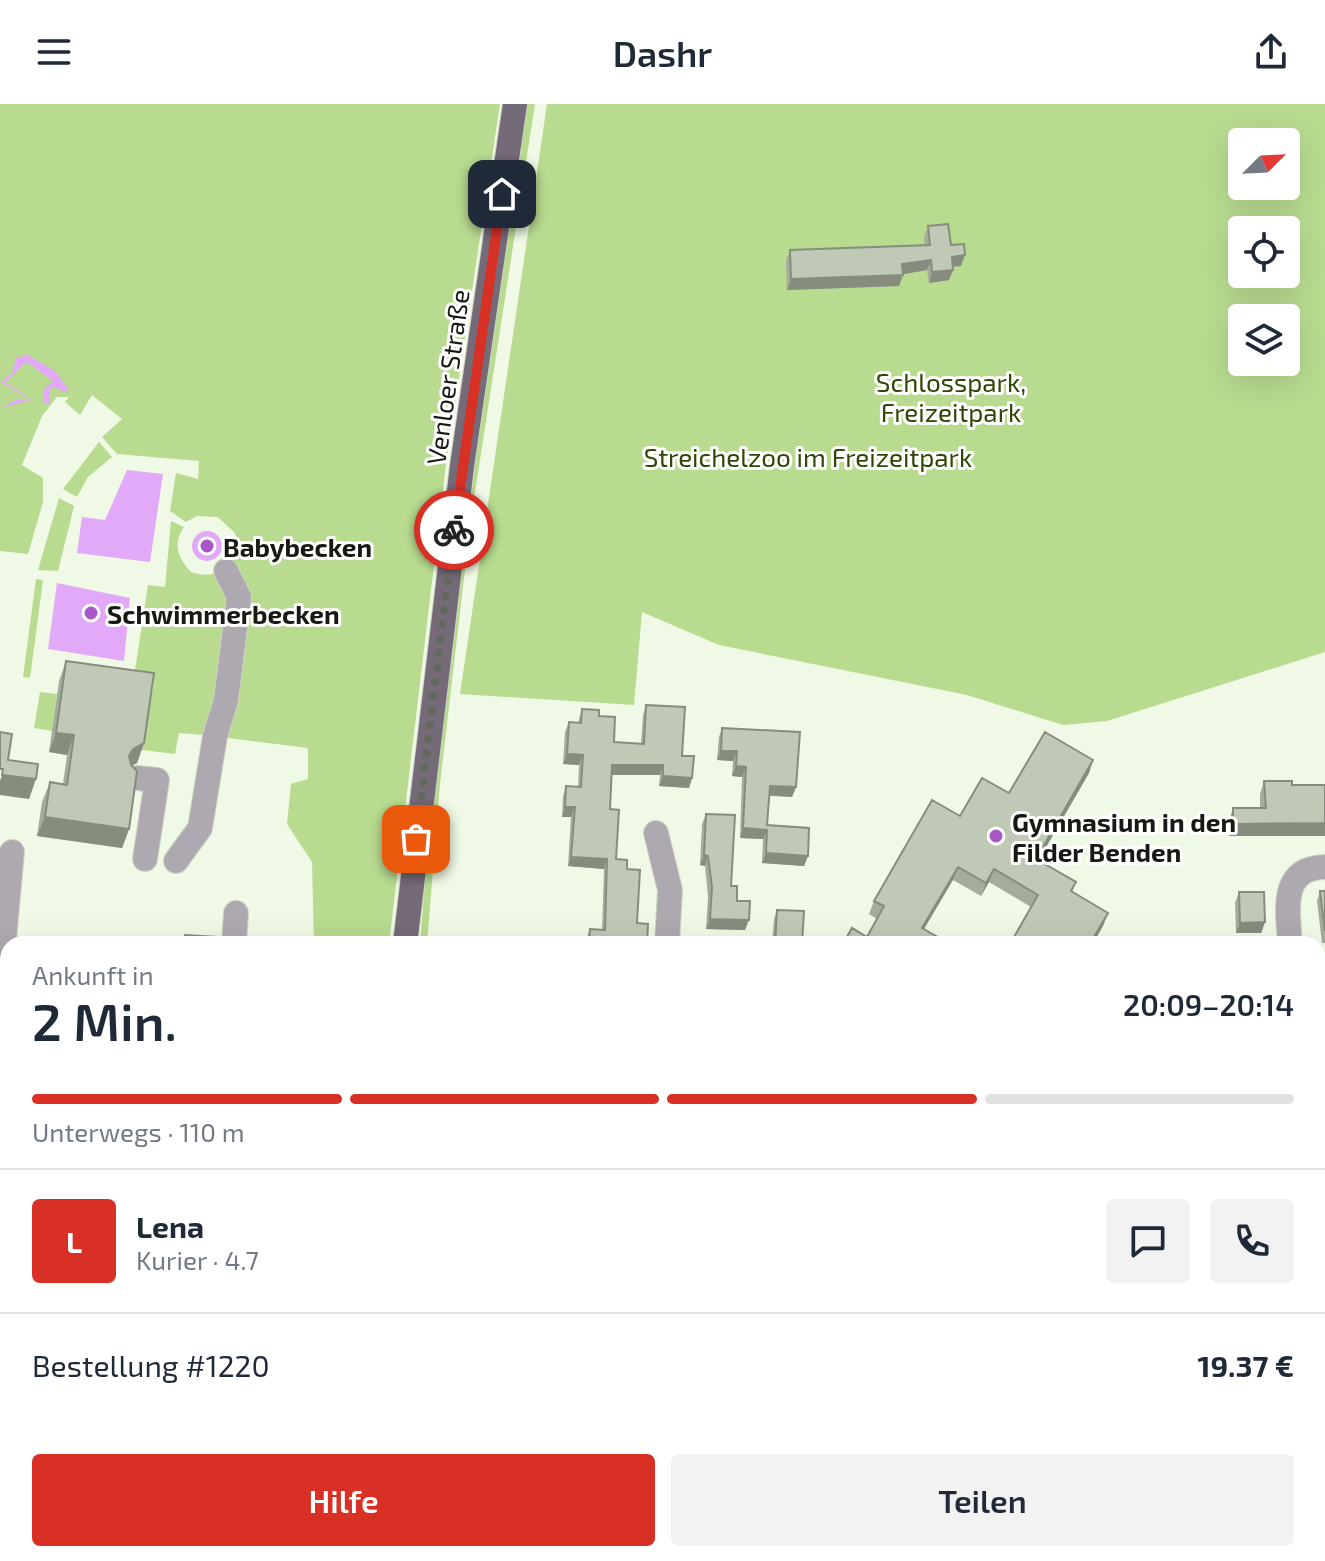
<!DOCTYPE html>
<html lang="de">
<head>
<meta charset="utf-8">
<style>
  :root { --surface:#fff; --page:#f2f2f3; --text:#1f2937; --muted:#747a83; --line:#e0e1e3; --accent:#d93025 }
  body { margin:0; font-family:"Exo 2",sans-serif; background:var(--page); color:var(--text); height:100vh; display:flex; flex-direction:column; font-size:30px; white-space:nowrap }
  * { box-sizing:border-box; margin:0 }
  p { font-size:26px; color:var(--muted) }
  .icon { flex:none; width:44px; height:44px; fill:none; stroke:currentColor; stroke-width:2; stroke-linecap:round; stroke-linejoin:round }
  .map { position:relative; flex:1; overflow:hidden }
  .side { position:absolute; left:0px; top:832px; width:1326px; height:626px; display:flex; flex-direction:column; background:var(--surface); border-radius:24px 24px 0 0; box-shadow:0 8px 32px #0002 }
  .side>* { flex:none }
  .needle { width:52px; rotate:66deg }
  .tools { position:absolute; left:1228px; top:24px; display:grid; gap:16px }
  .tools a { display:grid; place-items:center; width:72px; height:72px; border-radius:8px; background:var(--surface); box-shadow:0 8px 32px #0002; font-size:40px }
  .pin { position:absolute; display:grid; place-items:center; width:68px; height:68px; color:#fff; margin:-34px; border-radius:16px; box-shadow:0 4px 12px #0006 }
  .courier { position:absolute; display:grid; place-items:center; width:80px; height:80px; margin:-40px; border:6px solid #d93025; border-radius:50%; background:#fff; color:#222; box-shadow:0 2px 10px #0007 }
  .head em { font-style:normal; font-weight:600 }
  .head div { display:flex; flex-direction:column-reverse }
  .head { display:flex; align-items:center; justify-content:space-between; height:136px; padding:0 32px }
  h1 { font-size:52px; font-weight:600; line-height:60px }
  .bar { display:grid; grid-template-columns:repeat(4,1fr); gap:12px 8px; align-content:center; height:96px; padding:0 32px }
  .bar i { height:10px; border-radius:6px; background:var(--line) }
  .bar .current { background:var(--accent) }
  .bar p { grid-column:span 4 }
  .line { display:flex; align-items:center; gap:20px; padding:0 32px; border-top:2px solid var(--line) }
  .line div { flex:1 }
  .round { display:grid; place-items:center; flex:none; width:84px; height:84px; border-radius:8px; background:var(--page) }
  .primary-button { display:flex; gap:16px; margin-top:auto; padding:16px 32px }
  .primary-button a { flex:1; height:92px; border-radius:8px; background:var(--accent); color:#fff; font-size:32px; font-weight:600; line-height:92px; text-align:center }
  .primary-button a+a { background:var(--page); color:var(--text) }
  header { display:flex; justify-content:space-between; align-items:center; height:104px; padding:0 32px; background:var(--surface); font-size:36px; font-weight:600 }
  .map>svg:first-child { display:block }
  .green { fill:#b8db90; fill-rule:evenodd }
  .water { fill:#e3a9f9 }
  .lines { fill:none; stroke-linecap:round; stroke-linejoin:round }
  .minor-casing { stroke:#ccd5c3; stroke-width:26 }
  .major-casing { stroke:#ccd5c3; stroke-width:26 }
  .minor { stroke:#aea9b0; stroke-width:24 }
  .major { stroke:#746a78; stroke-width:24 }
  .wall { fill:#a4ad9d }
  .shaded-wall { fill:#868d7f }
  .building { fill:#bfc9b6; stroke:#868d7f; stroke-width:2 }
  .done { stroke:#63685c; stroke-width:8; stroke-dasharray:0 14.4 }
  .route { stroke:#d93025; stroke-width:10 }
  .poi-dot { fill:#a957c6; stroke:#fff; stroke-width:3 }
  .labels { text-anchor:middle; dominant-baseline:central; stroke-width:6; stroke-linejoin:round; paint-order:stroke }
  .street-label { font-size:26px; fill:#171a13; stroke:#fff }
  .park-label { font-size:26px; fill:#2e4704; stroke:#fff }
  .poi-label { font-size:26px; font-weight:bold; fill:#171a13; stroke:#fff; text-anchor:start }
</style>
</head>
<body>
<header><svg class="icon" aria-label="menu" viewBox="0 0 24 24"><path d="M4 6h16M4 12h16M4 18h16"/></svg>Dashr<svg class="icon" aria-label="share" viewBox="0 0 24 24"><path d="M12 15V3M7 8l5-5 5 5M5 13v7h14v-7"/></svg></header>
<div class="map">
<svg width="1325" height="1457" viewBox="0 0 1325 1457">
  <rect width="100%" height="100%" fill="#eff9e5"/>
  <path class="green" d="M0,0H500L446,360L389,840H314L312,758L287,720L291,680L308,675V644L220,633V598L204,631L179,629L175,650L142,646L154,578L134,573L148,481L165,483L171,417L184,423C172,439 178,454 191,468C218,478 243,459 235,429L218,413L197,412L186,418L170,407L176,369L198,375L199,357L117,350L102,333L122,315L92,291L80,311L65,298L69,293H57L42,312L22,361L43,374V398L28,450L0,447Z
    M527,0H535L471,414L440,680L427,840H420L430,710L463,424Z
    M547,0H1325V548L1107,617L1063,621L967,591L719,541L642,508L634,601L460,590ZM1242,38H1286V82H1242ZM1242,126H1286V170H1242ZM1242,214H1286V258H1242Z
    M99,338L112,353L88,373L77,393L63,385Z
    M59,394L74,402L58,467L38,466Z
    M36,475L43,476L30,574L23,573Z
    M40,588L57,590L52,627L34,624Z
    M191,1450H343V1457H163Z"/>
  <path class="water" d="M24,249L55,267L69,286L64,288L55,283L50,285L49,299H43L44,285L53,277L27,258L5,278L31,296L0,304L16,296L28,295L1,278L12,269L16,254L25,252Z
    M127,366L163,370L150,458L77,449L82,413L105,416Z
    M192 442a15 15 0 1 1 30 0a15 15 0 1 1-30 0Z
    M57,479L130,494L124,557L48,545Z"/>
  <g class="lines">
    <g class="minor-casing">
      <path id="minor" d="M137,674L157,676L145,755
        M656,729L670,786L667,840
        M176,757L200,724L215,632L226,596L239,493L226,467
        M234,840L236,809
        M1290,840C1288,807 1279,764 1325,763
        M0,879L12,748
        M1318,1051H1325
        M1254,1450L1271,1457
        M43,1457L68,1450"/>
    </g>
    <g class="major-casing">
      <path id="major" d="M405,840L462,362L515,0
        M363,1457V1450"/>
    </g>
    <use href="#minor" class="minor"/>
    <use href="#major" class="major"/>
  </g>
  <path class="wall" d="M928,122L951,141L961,162L953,163L949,176L929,179L927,166L903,170L899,182L787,186L786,157L790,146L925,142L924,133Z
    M66,557L144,639L137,659L132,662L129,725L122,744L37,732L42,698L50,678L63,680L67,651L49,648L59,577Z
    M646,601L682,652L692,674L689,684L659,682L660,671H612L610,705L616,755L627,765L637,819L647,840H586V835L590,825L602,826L604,765L568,762L571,713H562L563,692L566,682L578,683L579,661L563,660L565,628L569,618L578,619L582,605L599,612L614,638L641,639L643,611Z
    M722,624L796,683L792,693L770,692L767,721L808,752L804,762L762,759L763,735L740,734L742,673L732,672L733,657L717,656L719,633Z
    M1093,656L1089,669L1038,757L1076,778L1072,788L1103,822L1031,803L989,778L981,792L953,776L867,833L877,815L869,810L874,797L960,712L1009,689Z
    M1264,677L1292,681H1325L1229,732V717L1233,704H1260V690Z
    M706,710L737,797L745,826L706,825L708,793L705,762L700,761L702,720Z
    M1320,787H1325V839H1322L1317,797Z
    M1239,788L1265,818L1261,829H1236L1235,799Z
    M777,806L802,840H772L774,815Z
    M1325,880V909H1324L1323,885Z
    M1325,970V1021L1319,1016L1321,980Z
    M1325,1172V1246L1318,1245V1228L1323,1196H1318Z
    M1318,1292L1325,1295V1387L1323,1392L1318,1391Z
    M681,1450H722L720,1457H682Z"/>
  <path class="shaded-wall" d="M965,151L961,162L948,163L952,153Z
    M931,156L927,166L899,171L902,160Z
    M953,166L949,176L929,179L932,168Z
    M903,171L899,182L787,186L791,175Z
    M56,629L74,631L67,651L49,648Z
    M144,639L137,659L125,665L133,645Z
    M721,647H737L733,657L717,656Z
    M567,650L583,651L579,661L563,660Z
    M1093,656L1089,669L1031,769L1036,755Z
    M612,661H663L660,671H609Z
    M736,662L746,663L742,673L732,672Z
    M2,671L36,675L29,695L0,691V677Z
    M663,672L692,674L689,684L659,682Z
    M770,682L796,683L792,693L767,691Z
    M565,703H575L571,713H562Z
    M45,713L129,725L122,744L37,732Z
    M1325,719V732H1229L1233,720Z
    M743,724L767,726L763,735L740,734Z
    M766,749L808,752L804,762L762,759Z
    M704,751L708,752L705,762L700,761Z
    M571,753L607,755L604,765L568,762Z
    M958,763L953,776L917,837L922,824Z
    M994,765L989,778L981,792L986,779Z
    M1108,809L1103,822L1093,840H1090Z
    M710,815L749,816L745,826L706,825Z
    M1265,818L1261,829H1236L1240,819Z
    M1318,1191H1325L1323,1196H1318Z
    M1320,1235H1325V1246L1318,1245Z
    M706,1450H722L720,1457H685L686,1453Z
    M982,1450H1007L1024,1451L1022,1457H979Z
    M513,1452L576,1457H511Z"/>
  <path class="building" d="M948,120L951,141L964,140L965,151L952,153L953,166L932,168L931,156L902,160L903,171L791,175L790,146L930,141L928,122Z
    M66,557L154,569L144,639L133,645L129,652L131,661L137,667L129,725L45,713L50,678L67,681L74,631L56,629Z
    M646,601L685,603L682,652H694L692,674L663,672V661H612L610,705L619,706L616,755L627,756V765L640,766L637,819L648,820L647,840H589L590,825L605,826L607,755L571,753L575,703H565L566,682L581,683L583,651L567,650L569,618L581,619L582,605L599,606V612L615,613L614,638L644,640Z
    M722,624L800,628L796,683L770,682L767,721L809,724L808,752L766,749L767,726L743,724L746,663L736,662L737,647H721Z
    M0,628L12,630L8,656L38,660L36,675L2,671L3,665H0Z
    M1045,628L1093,656L1036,755L1076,778L1071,787L1108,809L1090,840H1010L1038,791L994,765L986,779L958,763L922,824L950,840H843L852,824L867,833L884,802L874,797L932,696L960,712L982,674L1009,689Z
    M1264,677H1292V681H1325V719L1233,720V704H1266Z
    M706,710L735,711L731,782H737V797H750L749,816L710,815L712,783L708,752L704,751Z
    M1320,787H1325V827Z
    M1239,788H1264L1265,818L1240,819Z
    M777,806L804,807L802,840H775Z
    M185,831L300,838V840H185Z
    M1325,970V1008L1323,1006Z
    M1318,1171L1325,1172V1191H1318Z
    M1325,1192V1235H1320Z
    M1318,1292L1325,1295V1383L1318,1380Z
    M471,1450H635L634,1457H576L513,1452V1457H470Z
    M686,1450H706L686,1453Z
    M837,1450H961L960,1457H847L836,1456Z
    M1128,1450H1154L1152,1457H1126Z
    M1087,1453L1115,1456V1457H1087Z"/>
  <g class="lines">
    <path class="done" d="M416,735L454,426"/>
    <path class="route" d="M454,426L502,90"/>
  </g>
  <g class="poi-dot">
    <circle cx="207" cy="442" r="8"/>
    <circle cx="91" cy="509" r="8"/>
    <circle cx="996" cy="732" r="8"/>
  </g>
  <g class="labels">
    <g class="street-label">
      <text transform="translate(447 273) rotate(-82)">Venloer Straße</text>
    </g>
    <g class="park-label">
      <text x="951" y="277">Schlosspark,<tspan x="951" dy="30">Freizeitpark</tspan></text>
      <text x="808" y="352">Streichelzoo im Freizeitpark</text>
    </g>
    <g class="poi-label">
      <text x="223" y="442">Babybecken</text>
      <text x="107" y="509">Schwimmerbecken</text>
      <text x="1012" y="717">Gymnasium in den<tspan x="1012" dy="30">Filder Benden</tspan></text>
    </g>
  </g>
</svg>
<div class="tools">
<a><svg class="needle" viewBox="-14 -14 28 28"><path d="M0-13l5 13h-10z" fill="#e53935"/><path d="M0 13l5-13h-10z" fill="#747a83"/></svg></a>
<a><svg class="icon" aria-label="locate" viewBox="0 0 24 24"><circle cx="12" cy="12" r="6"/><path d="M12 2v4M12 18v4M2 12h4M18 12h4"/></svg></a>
<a><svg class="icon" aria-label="layers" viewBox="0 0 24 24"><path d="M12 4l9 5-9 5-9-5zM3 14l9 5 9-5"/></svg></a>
</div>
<div class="pin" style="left:416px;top:735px;background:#ea580c"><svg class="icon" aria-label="bag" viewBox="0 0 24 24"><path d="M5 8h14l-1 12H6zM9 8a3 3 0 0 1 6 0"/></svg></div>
<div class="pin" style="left:502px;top:90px;background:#1f2937"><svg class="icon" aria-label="home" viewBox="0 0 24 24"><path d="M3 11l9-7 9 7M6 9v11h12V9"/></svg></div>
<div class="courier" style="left:454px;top:426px"><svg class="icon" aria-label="bike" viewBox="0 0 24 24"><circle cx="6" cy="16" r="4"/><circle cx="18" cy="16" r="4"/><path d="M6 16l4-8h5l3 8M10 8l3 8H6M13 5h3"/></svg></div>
<section class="side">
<div class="head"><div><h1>2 Min.</h1><p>Ankunft in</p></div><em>20:09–20:14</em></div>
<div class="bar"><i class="current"></i><i class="current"></i><i class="current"></i><i></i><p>Unterwegs · 110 m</p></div>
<div class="line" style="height:144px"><b class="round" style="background:var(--accent);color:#fff">L</b><div><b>Lena</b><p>Kurier · 4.7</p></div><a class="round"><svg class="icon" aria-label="chat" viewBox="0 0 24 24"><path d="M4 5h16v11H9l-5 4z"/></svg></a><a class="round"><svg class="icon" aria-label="phone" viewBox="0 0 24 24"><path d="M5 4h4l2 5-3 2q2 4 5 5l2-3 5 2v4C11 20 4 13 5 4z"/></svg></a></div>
<div class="line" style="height:104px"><div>Bestellung #1220</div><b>19.37 €</b></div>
<div class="primary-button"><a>Hilfe</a><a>Teilen</a></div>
</section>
</div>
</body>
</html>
